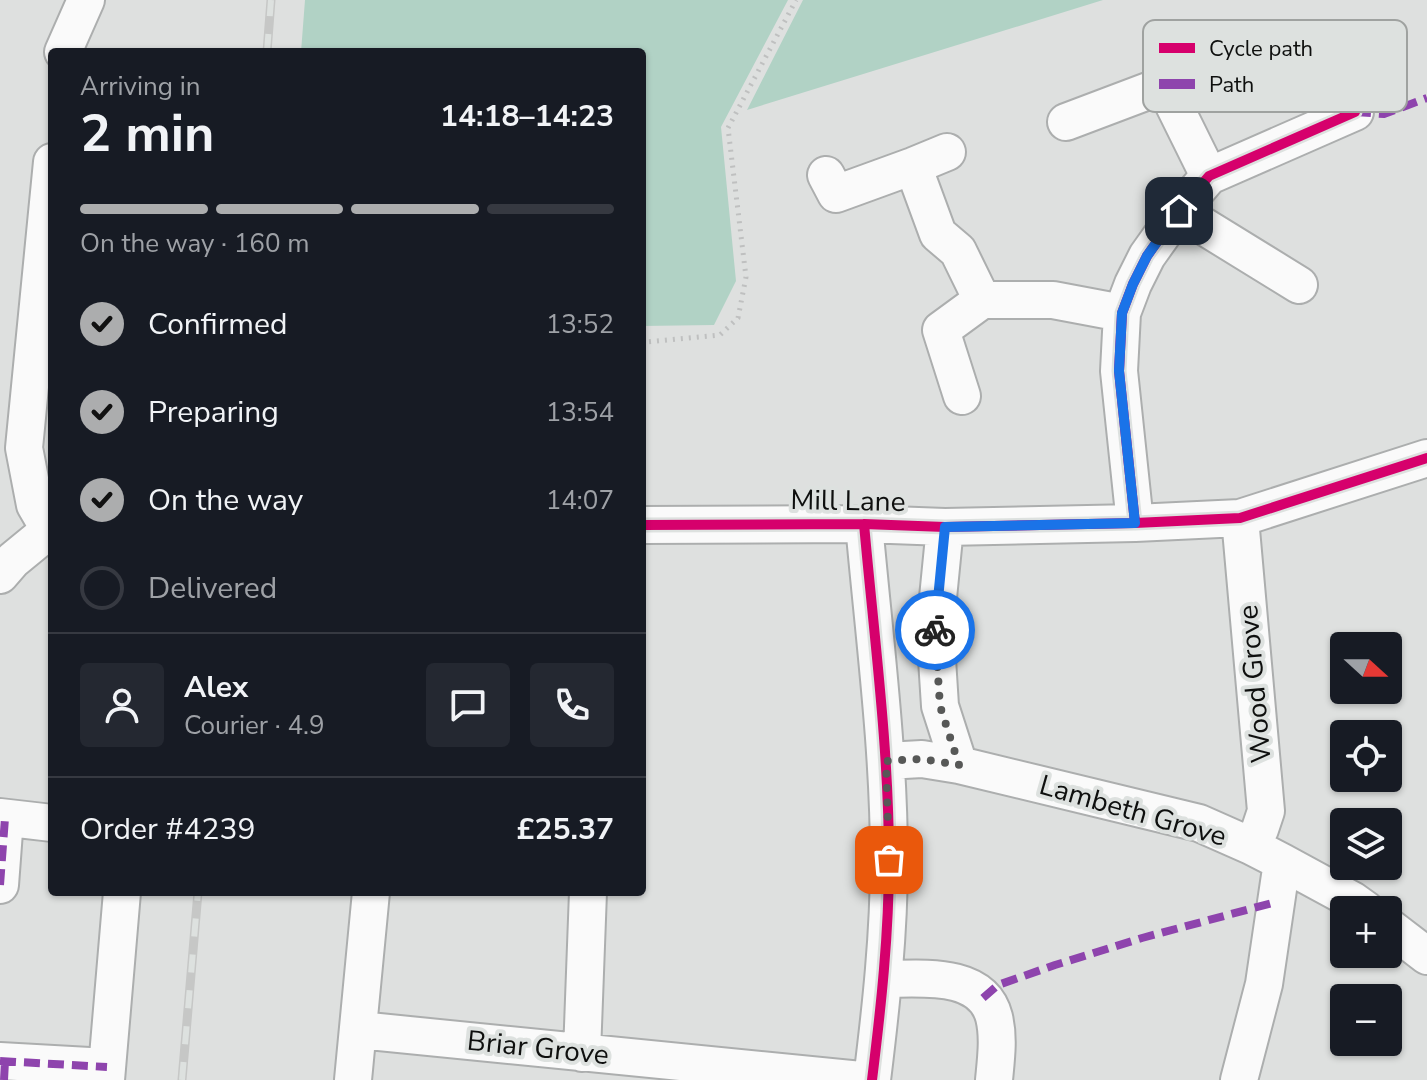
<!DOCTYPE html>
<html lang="en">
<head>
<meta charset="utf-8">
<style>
  :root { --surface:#171b24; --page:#242831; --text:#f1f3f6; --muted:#9ea1a6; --line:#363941; --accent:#acadae }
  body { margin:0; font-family:"Nunito Sans",sans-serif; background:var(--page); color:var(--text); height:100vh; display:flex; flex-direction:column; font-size:30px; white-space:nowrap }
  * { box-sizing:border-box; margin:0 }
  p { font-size:26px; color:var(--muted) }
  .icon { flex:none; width:44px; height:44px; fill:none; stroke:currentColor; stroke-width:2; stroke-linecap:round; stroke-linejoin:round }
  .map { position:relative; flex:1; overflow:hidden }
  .side { position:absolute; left:48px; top:48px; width:598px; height:848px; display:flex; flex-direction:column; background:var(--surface); border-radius:8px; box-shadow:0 2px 6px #0004 }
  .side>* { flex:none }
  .needle { width:52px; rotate:111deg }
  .tools { position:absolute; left:1330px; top:632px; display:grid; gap:16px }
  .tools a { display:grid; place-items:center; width:72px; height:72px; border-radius:8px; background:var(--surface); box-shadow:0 2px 6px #0004; font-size:40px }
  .pin { position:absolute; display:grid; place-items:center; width:68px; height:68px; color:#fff; margin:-34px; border-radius:16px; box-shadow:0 4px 12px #0006 }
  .courier { position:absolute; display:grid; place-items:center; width:80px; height:80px; margin:-40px; border:6px solid #1a73e8; border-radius:50%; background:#fff; color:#222; box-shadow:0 2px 10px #0007 }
  .headline em { font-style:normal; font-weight:700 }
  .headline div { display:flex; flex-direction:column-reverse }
  .headline { display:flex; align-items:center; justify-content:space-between; height:136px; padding:0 32px }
  h1 { font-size:52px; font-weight:700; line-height:60px }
  .bar { display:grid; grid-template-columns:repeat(4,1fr); gap:12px 8px; align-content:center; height:96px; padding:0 32px }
  .bar i { height:10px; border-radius:6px; background:var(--line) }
  .bar .selected { background:var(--accent) }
  .bar p { grid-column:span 4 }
  .line { display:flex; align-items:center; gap:20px; padding:0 32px; border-top:2px solid var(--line) }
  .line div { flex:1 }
  .round { display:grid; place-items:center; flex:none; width:84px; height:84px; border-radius:8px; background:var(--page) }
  ol { padding:0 32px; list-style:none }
  li { display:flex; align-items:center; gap:24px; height:88px }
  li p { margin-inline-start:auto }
  li .icon { padding:8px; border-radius:50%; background:var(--accent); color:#111; stroke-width:4 }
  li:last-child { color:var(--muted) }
  li i { width:44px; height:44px; border:4px solid var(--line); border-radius:50% }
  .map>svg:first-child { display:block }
  .green { fill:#b1d2c5 }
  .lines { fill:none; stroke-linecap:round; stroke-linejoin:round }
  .minor-casing { stroke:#acaeae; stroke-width:40 }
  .path { stroke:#bfc0c0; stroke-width:5; stroke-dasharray:2 6; stroke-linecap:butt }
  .minor { stroke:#fafafa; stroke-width:36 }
  .rail-casing { stroke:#c6c7c6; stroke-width:9 }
  .rail { stroke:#dde1df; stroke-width:6; stroke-dasharray:18; stroke-linecap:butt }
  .quiet { stroke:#8e44ad; stroke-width:8; stroke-dasharray:16 8; stroke-linecap:butt }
  .cycleway-casing { stroke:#dde1df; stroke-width:15 }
  .cycleway { stroke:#d6006c; stroke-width:10 }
  .done { stroke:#575857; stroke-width:8; stroke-dasharray:0 14.4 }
  .route { stroke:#1a73e8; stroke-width:10 }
  .labels { text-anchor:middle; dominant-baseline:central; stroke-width:8; stroke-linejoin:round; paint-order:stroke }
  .street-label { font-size:28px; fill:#0e0f0e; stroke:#dde1df }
  .key { fill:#dde1df; stroke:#9fa2a0; stroke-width:2 }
  .key-label { font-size:22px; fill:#0e0f0e }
</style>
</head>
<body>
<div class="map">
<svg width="1427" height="1080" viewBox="0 0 1427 1080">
  <rect width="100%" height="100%" fill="#dee0df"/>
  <path class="green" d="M305,0H788L721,127L736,281L714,325L642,326V52H301Z
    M803,0H1103L747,110Z"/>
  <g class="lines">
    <g class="minor-casing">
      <path id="minor" d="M63,52L86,0
        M1066,122L1164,85L1209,176
        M913,166L938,234L958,251L982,300H1053L1122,313
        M826,175L836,194L913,166L947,152
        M1179,211L1299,285
        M962,396L941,330L982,300
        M1240,518L1266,811L1260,829L1251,846
        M1135,523L1119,371L1122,313L1133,284L1147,256L1179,211L1209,176L1355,112
        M864,524C874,636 889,748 889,860C889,934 881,1007 872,1080
        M642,525L864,524L945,527L1135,523L1240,518L1427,458
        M945,527L935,628L940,706L959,765
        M49,529L35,505L24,448L52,162
        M0,575L13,560L52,528
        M886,761L922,759L959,765L1199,823L1251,846L1282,862L1352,900L1366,910
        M0,817L52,823
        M0,885L5,818
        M1388,926L1427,956
        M884,979C920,979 982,971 994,1017C999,1037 996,1059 994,1080
        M359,1030L861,1080
        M582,1053L588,892
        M0,1061L107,1067
        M106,1080L122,892
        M353,1080L371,892
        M1239,1080L1264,984L1282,862"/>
    </g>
    <path class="path" d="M642,345L646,342L720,335L738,318L746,277L728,128L796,0"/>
    <use href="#minor" class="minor"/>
    <g class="rail-casing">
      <path id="rail" d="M267,52L271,0
        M182,1080L198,892"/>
    </g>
    <use href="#rail" class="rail"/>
    <path class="quiet" d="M1355,112L1384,114L1427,98
      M0,885L5,818
      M983,998L998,985L1055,965L1142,938L1276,902
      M0,1061L107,1067
      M4,1080L5,1061"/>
    <g class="cycleway-casing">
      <path id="cycleway" d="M1135,523L1119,371L1122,313L1133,284L1147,256L1179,211L1209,176L1355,112
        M864,524C874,636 889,748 889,860C889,934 881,1007 872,1080
        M642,525L864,524L945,527L1135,523L1240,518L1427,458"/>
    </g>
    <use href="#cycleway" class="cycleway"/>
  </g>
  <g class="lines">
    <path class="done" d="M889,860L886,761L922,759L959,765L940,706L935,630"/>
    <path class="route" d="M935,630L945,527L1135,523L1119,371L1122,313L1133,284L1147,256L1179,211"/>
  </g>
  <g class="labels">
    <g class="street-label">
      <text transform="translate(848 501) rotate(1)">Mill Lane</text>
      <text transform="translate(1255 684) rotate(-95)">Wood Grove</text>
      <text transform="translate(1133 811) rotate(16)">Lambeth Grove</text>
      <text transform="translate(538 1048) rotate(6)">Briar Grove</text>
    </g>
  </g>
  <rect x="1143" y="20" width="264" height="92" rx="12" class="key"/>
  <rect x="1159" y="43" width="36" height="10" fill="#d6006c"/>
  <rect x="1159" y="79" width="36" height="10" fill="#8e44ad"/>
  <g class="key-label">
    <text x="1209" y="56">Cycle path</text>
    <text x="1209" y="92">Path</text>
  </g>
</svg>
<div class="tools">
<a><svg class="needle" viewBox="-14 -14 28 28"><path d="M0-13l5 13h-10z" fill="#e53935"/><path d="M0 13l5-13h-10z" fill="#9ea1a6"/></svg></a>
<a><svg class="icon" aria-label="locate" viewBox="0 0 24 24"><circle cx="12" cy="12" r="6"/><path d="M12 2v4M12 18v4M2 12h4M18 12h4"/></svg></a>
<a><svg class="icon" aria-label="layers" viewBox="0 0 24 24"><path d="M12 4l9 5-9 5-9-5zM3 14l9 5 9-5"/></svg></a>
<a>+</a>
<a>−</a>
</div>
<div class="pin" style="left:889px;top:860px;background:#ea580c"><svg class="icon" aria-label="bag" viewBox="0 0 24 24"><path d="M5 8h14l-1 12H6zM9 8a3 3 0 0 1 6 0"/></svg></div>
<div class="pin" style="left:1179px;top:211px;background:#1f2937"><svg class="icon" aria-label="home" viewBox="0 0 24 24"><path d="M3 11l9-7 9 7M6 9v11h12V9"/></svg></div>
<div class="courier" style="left:935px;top:630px"><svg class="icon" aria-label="bike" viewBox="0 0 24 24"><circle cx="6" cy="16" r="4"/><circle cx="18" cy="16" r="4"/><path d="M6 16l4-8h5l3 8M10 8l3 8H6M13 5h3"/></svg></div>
<section class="side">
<div class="headline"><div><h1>2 min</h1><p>Arriving in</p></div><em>14:18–14:23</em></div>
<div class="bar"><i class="selected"></i><i class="selected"></i><i class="selected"></i><i></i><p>On the way · 160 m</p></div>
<ol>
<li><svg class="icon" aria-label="check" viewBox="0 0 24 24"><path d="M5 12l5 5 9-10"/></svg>Confirmed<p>13:52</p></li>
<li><svg class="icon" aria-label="check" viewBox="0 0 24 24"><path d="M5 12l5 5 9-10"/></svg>Preparing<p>13:54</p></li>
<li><svg class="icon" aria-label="check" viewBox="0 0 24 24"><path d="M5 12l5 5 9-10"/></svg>On the way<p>14:07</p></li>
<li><i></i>Delivered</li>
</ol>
<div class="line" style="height:144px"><a class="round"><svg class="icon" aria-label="person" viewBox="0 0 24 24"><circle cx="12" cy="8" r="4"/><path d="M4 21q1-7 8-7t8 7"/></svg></a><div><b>Alex</b><p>Courier · 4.9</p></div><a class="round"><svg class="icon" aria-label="chat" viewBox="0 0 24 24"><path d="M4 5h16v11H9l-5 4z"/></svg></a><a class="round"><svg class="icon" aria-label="phone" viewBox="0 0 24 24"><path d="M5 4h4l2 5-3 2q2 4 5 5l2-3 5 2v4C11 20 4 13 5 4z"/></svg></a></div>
<div class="line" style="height:104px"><div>Order #4239</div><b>£25.37</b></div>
</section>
</div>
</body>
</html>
